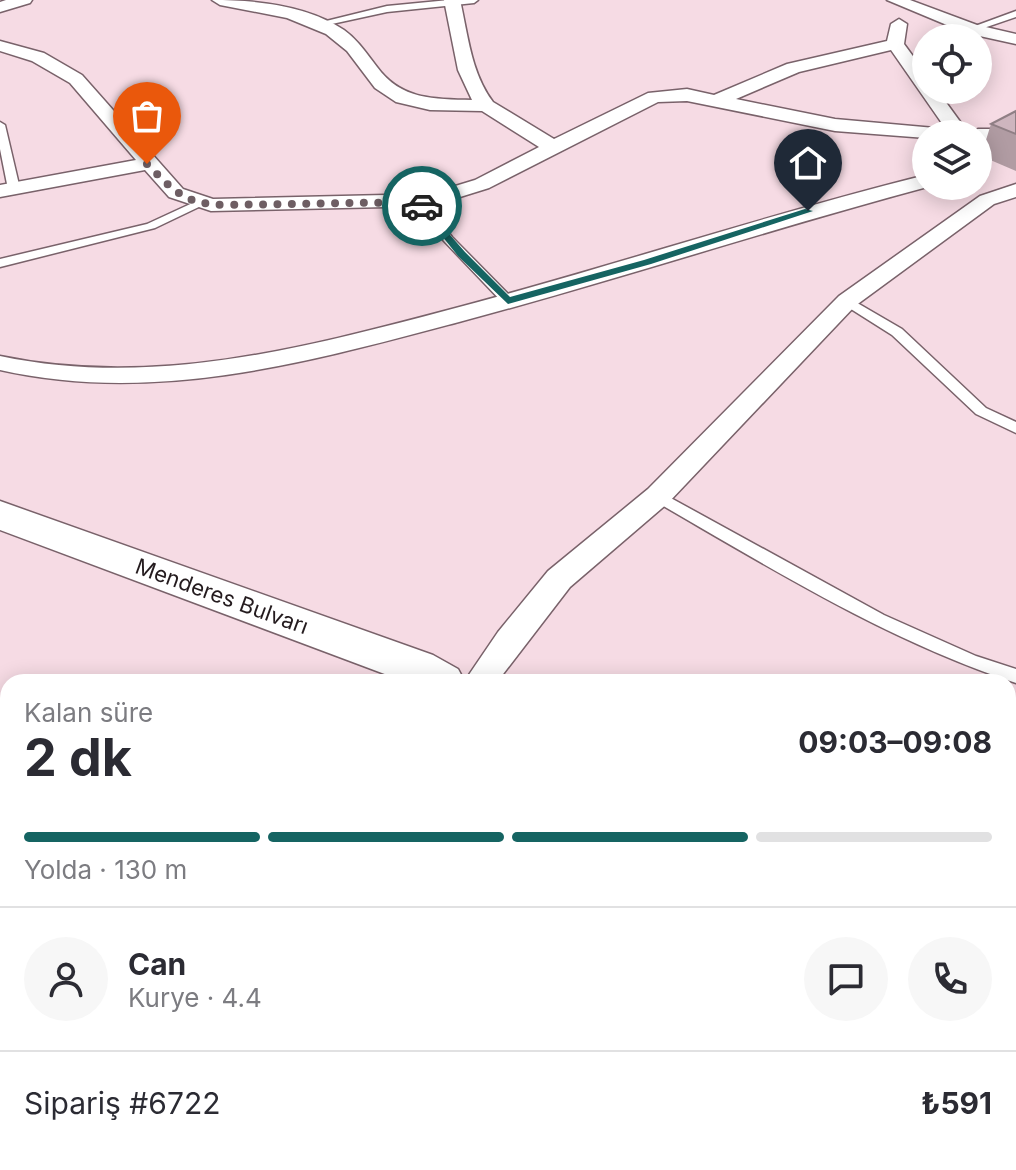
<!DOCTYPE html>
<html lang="tr">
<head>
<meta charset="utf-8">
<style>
  :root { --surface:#fff; --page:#f7f7f7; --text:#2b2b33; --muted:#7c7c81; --line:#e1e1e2; --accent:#156462 }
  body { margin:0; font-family:Inter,sans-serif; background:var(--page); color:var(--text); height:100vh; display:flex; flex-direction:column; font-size:30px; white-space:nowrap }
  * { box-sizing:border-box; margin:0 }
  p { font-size:26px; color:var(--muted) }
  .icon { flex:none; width:44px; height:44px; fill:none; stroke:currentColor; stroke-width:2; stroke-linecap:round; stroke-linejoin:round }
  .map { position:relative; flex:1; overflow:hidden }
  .drawer { position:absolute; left:0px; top:674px; width:1016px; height:496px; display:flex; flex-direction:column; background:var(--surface); border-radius:24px 24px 0 0; box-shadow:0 4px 20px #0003 }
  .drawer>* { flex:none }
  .controls { position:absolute; left:912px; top:24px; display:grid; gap:16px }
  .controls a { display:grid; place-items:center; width:80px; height:80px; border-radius:50%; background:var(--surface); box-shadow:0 4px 20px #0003; font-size:40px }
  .pin { position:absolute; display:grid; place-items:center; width:68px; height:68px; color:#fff; margin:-82px -34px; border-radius:50% 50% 50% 0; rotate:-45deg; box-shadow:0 0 8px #0007 }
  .pin .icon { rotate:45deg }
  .courier { position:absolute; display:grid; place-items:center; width:80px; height:80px; margin:-40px; border:6px solid #156462; border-radius:50%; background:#fff; color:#222; box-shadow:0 2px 10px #0007 }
  .head em { font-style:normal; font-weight:700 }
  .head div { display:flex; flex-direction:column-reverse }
  .head { display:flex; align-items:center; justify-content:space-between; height:136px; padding:0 24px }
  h1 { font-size:52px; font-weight:700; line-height:60px }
  .bar { display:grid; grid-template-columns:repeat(4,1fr); gap:12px 8px; align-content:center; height:96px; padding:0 24px }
  .bar i { height:10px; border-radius:6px; background:var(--line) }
  .bar .current { background:var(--accent) }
  .bar p { grid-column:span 4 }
  .line { display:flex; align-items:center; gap:20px; padding:0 24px; border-top:2px solid var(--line) }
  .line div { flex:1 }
  .round { display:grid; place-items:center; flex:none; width:84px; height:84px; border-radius:42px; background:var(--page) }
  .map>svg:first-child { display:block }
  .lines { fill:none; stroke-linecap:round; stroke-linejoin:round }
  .service-casing { stroke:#79626a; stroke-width:3 }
  .minor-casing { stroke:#79626a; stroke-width:3 }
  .secondary-casing { stroke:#79626a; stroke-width:3 }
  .service { fill:#fff; fill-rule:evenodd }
  .minor { fill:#fff; fill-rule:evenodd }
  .secondary { fill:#fff; fill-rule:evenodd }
  .wall { fill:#b19ca3 }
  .building { fill:#ceb5be; stroke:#907f85; stroke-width:2 }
  .route { fill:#156462 }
  .done { stroke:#6e5e63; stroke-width:8; stroke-dasharray:0 14.4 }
  .labels { text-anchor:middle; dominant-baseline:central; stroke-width:6; stroke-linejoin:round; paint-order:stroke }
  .street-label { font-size:22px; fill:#241b1e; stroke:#fff }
</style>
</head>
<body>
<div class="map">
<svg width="1016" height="1170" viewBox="0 0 1016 1170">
  <rect width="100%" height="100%" fill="#f6dbe4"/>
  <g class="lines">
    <g class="service-casing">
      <path id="service" d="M449,0H478L474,3L387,12L318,27L314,24L387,6Z
        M1016,11V17L972,32L967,29Z
        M0,122L5,125L20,189L14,192L8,189L0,149Z
        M199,200L203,201V205L155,228L0,267V259L147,224Z
        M416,200H424L452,237L512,298V304H504L444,241L414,202Z
        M847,297L902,329L986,408L1016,422V433L976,414L892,335L843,304L841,301Z
        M658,491L884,615L976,656L1016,669V683C886,640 771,568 653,500L651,496Z
        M1008,1115H1016V1137H1008Z
        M654,1162H689L685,1170H650Z"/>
    </g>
    <g class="minor-casing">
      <path id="minor" d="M6,0H32L30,3L0,12V2Z
        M212,0C255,0 307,5 344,30C358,40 367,54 377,67C401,100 434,99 472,100L458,70L444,0H460C468,35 471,73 493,102L554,139L648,93L687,89L714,95L787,64L887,41L891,24L899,19L907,24L904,44L926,74V90H937L969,134H926V138L835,131L687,101L658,102L489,188L431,206L211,211L169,197L145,170L0,197V185L136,160L70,83L32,61L0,51V41L44,53L82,75L183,189L213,199L429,194L475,180L539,147L482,111L430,110L396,102L375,88L347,51L326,34L287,18L220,5ZM891,50L946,129L835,119L736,99L799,72Z
        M887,0H910L977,25L1016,34V44L966,33Z
        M978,129H1016V141H978V134H969Z
        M926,175V186H931C773,228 617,280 459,322C309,362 155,405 0,370V356C152,388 301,349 448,310C608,268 765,215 926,175Z
        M1016,184V197L994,204L855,306L668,503L570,587L497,682H464L498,632L548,571L648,489L839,296L980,196Z
        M0,889L8,891V925L0,923Z
        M1008,908L1016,911V948L1008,945Z
        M8,1057V1102L0,1105V1061Z
        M177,1162H223L226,1170H181Z"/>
    </g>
    <g class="secondary-casing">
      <path id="secondary" d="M0,501L433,655L458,669L465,682H406L0,530Z
        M554,1162H614V1170H552Z"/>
    </g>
    <use href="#service" class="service"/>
    <use href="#minor" class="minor"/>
    <use href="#secondary" class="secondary"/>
  </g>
  <path class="wall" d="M1016,111V171L981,156L991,124Z"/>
  <path class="building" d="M1016,111V134L991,124Z"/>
  <path class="route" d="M422,203L465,252L510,297L644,260L805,209L813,211L651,264L508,304L458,256L418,206Z"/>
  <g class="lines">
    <path class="done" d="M147,164C174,191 184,204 224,205L420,202L422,206"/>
  </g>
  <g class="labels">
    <g class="street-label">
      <text transform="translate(222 596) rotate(20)">Menderes Bulvarı</text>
    </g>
  </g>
</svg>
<div class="controls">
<a><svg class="icon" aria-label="locate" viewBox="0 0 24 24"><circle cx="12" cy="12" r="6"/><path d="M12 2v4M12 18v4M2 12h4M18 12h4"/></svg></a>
<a><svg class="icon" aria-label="layers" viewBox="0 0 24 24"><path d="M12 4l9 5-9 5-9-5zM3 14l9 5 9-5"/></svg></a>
</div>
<div class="pin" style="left:147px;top:164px;background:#ea580c"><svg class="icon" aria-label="bag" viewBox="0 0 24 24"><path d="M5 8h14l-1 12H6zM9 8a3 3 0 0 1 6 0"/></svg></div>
<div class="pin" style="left:808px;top:211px;background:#1f2937"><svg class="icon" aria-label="home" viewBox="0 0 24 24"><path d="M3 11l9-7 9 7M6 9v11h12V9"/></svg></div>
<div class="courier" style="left:422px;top:206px"><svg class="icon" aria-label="car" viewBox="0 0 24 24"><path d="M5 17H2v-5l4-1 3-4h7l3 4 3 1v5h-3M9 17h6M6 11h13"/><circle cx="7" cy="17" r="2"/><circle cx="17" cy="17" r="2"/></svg></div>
<section class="drawer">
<div class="head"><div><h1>2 dk</h1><p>Kalan süre</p></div><em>09:03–09:08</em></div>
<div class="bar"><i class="current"></i><i class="current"></i><i class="current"></i><i></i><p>Yolda · 130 m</p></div>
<div class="line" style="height:144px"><a class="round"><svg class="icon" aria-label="person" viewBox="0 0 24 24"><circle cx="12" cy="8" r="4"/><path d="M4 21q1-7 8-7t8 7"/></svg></a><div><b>Can</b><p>Kurye · 4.4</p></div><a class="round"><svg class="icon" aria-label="chat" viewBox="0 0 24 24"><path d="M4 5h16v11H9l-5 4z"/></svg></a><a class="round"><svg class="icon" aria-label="phone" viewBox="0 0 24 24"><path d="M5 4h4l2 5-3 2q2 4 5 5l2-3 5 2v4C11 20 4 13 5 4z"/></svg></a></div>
<div class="line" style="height:104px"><div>Sipariş #6722</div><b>₺591</b></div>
</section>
</div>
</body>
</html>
